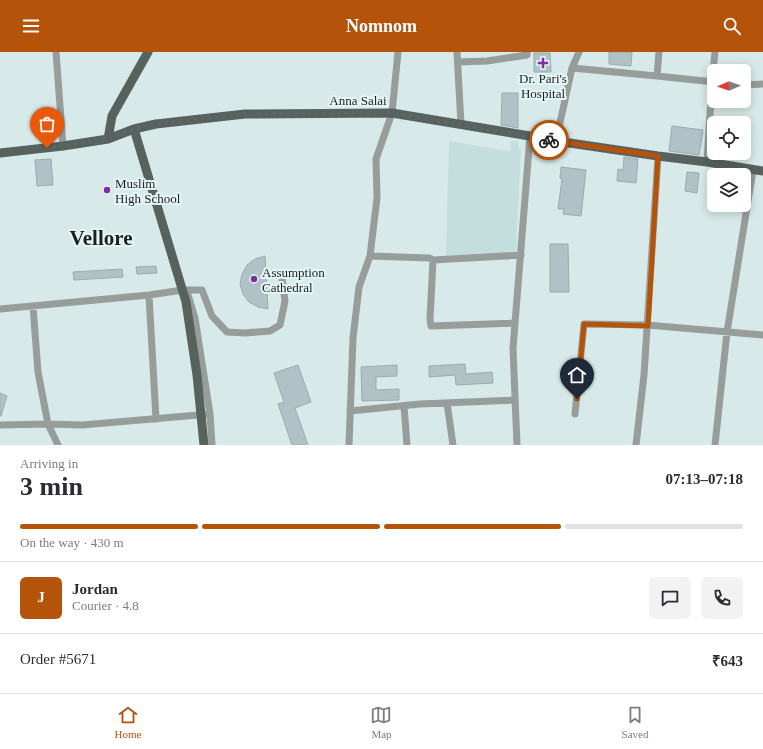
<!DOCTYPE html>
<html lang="en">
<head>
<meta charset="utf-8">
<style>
  :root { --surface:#fff; --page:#f2f2f3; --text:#2b2b33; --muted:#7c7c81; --line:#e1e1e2; --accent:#b45309 }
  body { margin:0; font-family:"Times New Roman",serif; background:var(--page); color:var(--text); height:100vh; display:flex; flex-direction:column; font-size:15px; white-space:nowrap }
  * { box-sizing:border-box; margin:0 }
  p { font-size:13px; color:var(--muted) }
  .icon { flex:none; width:22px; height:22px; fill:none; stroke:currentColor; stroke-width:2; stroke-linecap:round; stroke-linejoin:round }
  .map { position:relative; height:393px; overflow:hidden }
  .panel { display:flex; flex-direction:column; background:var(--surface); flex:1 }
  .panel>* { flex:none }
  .needle { width:26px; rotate:268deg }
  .controls { position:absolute; left:707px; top:12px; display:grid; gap:8px }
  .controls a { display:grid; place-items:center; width:44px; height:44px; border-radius:6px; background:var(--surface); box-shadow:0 2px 10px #0003; font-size:20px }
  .pin { position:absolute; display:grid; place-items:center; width:34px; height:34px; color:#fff; margin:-41px -17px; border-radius:50% 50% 50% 0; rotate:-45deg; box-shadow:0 0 4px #0007 }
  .pin .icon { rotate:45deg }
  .courier { position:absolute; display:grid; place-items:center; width:40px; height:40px; margin:-20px; border:3px solid #b45309; border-radius:50%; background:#fff; color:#222; box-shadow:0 1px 5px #0007 }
  .headline em { font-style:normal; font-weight:800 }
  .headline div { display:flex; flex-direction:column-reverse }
  .headline { display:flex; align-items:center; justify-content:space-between; height:68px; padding:0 20px }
  h1 { font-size:26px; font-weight:800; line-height:30px }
  .bar { display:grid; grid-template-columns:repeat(4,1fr); gap:6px 4px; align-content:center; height:48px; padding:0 20px }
  .bar i { height:5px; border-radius:3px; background:var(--line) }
  .bar .on { background:var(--accent) }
  .bar p { grid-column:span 4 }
  .line { display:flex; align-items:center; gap:10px; padding:0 20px; border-top:1px solid var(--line) }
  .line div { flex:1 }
  .round { display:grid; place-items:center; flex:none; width:42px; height:42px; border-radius:6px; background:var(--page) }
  header { display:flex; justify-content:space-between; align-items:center; height:52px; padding:0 20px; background:var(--accent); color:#fff; font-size:18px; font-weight:800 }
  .tab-bar { display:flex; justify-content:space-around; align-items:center; height:56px; border-top:1px solid var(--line); background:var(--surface); font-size:11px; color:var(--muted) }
  .tab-bar a { display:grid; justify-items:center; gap:2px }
  .tab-bar .on { color:var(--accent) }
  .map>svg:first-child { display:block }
  .built { fill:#c3dedd }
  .building { fill:#b1c2c7; stroke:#9babb0 }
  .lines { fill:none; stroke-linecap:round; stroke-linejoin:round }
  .minor { stroke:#969d9a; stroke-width:7 }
  .major { stroke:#57625e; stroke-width:9 }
  .done { stroke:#5c6666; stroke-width:4; stroke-dasharray:0 7.2 }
  .route { stroke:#b45309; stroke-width:5 }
  .poi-dot { fill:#7d2f9f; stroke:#e4f6f5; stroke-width:1.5 }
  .labels { text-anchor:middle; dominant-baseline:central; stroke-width:4; stroke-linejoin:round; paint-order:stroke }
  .poi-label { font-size:13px; fill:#1a2020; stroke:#e4f6f5; text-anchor:start }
  .street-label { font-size:13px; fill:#1a2020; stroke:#e4f6f5 }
  .town-label { font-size:21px; font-weight:bold; fill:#1a2020; stroke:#e4f6f5 }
</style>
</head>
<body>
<header><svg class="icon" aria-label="menu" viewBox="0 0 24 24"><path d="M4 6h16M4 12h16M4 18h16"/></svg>Nomnom<svg class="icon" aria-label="search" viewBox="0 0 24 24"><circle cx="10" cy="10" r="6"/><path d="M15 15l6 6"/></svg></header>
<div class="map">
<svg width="763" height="393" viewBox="0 0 763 393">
  <rect width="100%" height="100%" fill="#d7e9e8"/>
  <path class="built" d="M449,89L507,99H511L510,89H519L518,96L521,97L516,199L446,204Z"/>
  <path class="building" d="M609,0H632L631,14L609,12Z
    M534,1H550L551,20H534Z
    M502,41H518V76L501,73Z
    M672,74L703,78L699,103L669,99Z
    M624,105L638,107L636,131L617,129L618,117L623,118Z
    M51,107L53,133L37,134L35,108Z
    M561,115L586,118L581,164L563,162L564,157H558L562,127L560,126Z
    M687,120L699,121L697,141L685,139Z
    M550,192H568L569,240H550Z
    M265,204L268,257L258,255L249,250L243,242L240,232L242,222L247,213L255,207Z
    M156,214L157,221L137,222L136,215Z
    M122,217L123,225L74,228L73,220Z
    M465,312L466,322L492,320L493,331L456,333L455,323L429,325V314Z
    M298,313L311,350L295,356L308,393H292L278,352L284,350L274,321Z
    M397,313V324L376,325V338L399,337V348L362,349L361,315Z
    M0,341L7,344L1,364H0Z"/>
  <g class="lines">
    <path class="minor" d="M56,0L63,94
      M457,0L461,72
      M458,10L487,9L527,3V0
      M572,16L657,24L714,30
      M657,24L659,0
      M744,33L763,32
      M556,89L572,16L579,0
      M707,110L712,30L715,0
      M370,204L377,146L376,107L392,61L398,0
      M433,208L430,267L431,274L515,271
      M149,243L156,367
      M188,243L195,266L210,362L212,393
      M33,254L38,320L48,372L58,393
      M0,257L149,243L183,238H202L212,264L227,280L245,281L270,279L280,273L285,249L282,227
      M447,351L453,393
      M404,354L407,393
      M350,359L420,352L515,348
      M575,362L584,272L647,273L763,283
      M0,373L48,372L82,373L210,362
      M349,393L353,286L359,235L370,204L429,206L433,208L521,203
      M517,393L513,296L530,84
      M636,393L644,323L658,104
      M715,393L727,280L753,118"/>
    <path class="major" d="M134,77L186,250L197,323L204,393
      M108,87L112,64L148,0
      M0,101L63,94L108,87L134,77L156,72L245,62L392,61L530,84L556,89L658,104L707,110L763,119"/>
  </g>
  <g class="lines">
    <path class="done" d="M47,96L63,94L108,86L134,77L156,72L245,62L392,61L549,88"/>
    <path class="route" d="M549,88L658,104L648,274L584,272L577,347"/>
  </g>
  <g class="poi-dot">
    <path d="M541 5h4v4h4v4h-4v4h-4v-4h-4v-4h4z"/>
    <circle cx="107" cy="138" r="4"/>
    <circle cx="254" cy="227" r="4"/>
  </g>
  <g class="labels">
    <g class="poi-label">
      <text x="543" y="26" text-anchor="middle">Dr. Pari's<tspan x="543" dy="15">Hospital</tspan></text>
      <text x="115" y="131">Muslim<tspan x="115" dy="15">High School</tspan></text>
      <text x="262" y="220">Assumption<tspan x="262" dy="15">Cathedral</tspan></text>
    </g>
    <g class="street-label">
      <text x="358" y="48">Anna Salai</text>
    </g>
    <g class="town-label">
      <text x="101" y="186">Vellore</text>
    </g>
  </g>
</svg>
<div class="controls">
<a><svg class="needle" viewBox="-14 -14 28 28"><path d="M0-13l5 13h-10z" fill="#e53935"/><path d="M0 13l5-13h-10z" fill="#7c7c81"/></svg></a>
<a><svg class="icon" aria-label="locate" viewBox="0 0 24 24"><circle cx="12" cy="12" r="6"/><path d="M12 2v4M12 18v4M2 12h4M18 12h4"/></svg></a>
<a><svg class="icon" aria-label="layers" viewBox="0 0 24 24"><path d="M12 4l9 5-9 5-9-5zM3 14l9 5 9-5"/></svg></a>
</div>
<div class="pin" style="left:47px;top:96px;background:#ea580c"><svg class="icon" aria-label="bag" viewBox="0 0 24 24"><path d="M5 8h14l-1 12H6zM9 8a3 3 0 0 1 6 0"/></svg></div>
<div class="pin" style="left:577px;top:347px;background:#1f2937"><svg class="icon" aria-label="home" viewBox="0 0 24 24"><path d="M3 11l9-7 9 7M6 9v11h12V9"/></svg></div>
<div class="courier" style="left:549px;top:88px"><svg class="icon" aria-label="bike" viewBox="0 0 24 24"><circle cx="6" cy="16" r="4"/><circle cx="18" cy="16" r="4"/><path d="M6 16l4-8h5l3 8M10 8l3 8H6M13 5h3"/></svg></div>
</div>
<section class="panel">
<div class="headline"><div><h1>3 min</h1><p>Arriving in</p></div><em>07:13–07:18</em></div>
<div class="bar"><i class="on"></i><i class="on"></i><i class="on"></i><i></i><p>On the way · 430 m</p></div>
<div class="line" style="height:72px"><b class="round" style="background:var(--accent);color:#fff">J</b><div><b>Jordan</b><p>Courier · 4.8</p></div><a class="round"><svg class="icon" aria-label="chat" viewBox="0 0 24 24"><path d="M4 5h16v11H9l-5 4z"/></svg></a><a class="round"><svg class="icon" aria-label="phone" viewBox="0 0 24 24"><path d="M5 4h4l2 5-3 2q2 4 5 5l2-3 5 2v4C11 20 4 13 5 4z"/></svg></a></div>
<div class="line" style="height:52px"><div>Order #5671</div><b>₹643</b></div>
</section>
<nav class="tab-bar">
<a class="on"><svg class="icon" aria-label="home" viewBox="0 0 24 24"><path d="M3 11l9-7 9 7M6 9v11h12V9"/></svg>Home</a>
<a><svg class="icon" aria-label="map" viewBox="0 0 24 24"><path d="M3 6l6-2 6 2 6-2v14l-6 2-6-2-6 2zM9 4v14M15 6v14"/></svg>Map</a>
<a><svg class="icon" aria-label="saved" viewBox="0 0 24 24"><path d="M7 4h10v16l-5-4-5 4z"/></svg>Saved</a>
</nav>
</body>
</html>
